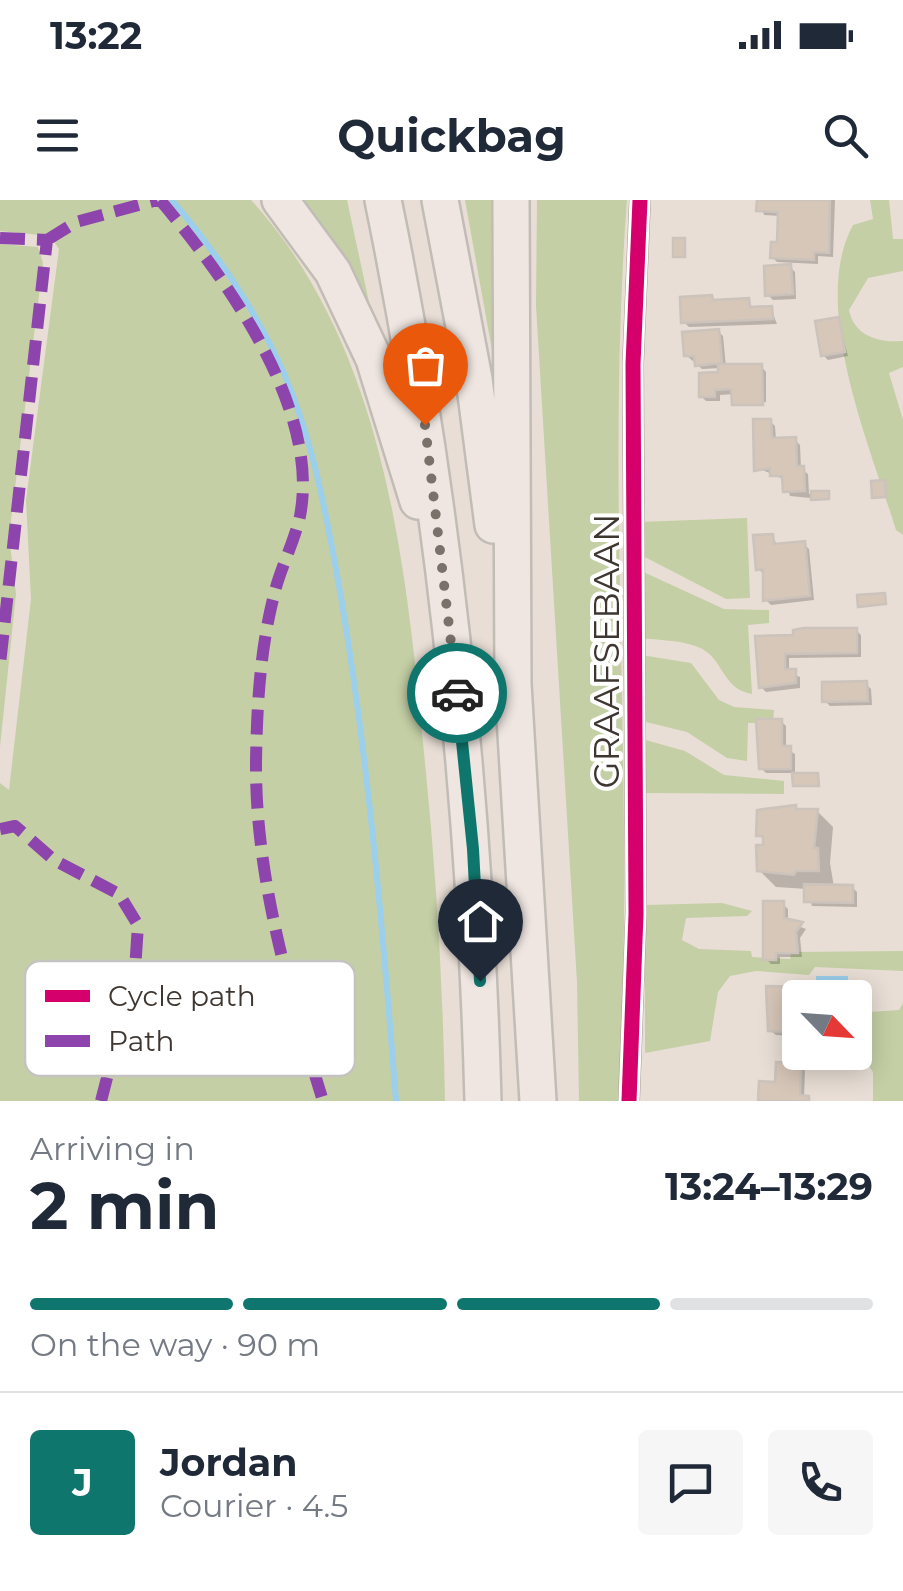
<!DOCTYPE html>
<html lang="en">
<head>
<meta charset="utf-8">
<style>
  :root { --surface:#fff; --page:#f6f6f7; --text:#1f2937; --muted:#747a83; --line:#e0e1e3; --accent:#0f766e }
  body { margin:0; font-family:Montserrat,sans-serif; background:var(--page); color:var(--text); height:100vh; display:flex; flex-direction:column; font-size:38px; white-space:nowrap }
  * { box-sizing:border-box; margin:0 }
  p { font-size:32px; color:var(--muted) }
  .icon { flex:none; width:55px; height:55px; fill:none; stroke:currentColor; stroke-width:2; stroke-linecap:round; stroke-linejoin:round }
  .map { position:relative; height:901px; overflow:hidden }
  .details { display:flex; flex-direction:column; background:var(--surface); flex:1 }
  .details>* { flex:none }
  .needle { width:65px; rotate:115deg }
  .fabs { position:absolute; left:782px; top:780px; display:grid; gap:20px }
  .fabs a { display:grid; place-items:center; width:90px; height:90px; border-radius:10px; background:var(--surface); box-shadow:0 5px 25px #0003; font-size:50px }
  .pin { position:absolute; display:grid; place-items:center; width:85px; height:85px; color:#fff; margin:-102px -42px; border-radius:50% 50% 50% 0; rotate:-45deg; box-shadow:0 0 10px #0007 }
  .pin .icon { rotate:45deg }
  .courier { position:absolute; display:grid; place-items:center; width:100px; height:100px; margin:-50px; border:8px solid #0f766e; border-radius:50%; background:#fff; color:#222; box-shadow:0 2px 12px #0007 }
  .summary em { font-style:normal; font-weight:700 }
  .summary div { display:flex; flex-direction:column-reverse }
  .summary { display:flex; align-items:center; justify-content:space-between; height:170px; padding:0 30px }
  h1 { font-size:65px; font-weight:700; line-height:75px }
  .bar { display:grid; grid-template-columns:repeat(4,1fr); gap:15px 10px; align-content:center; height:120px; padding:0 30px }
  .bar i { height:12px; border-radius:8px; background:var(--line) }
  .bar .current { background:var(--accent) }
  .bar p { grid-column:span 4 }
  .line { display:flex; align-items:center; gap:25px; padding:0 30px; border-top:2px solid var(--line) }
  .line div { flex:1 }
  .round { display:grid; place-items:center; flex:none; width:105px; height:105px; border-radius:10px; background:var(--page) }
  .status { display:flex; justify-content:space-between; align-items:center; height:70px; padding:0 50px; background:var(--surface); direction:ltr }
  .status svg { height:28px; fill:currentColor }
  header { display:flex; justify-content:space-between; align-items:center; height:130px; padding:0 30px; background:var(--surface); font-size:45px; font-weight:700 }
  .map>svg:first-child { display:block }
  .green { fill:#c4cfa5 }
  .water { fill:#9bcfeb }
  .shadow { fill:#0003 }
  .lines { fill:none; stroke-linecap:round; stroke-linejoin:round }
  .stream { stroke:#9bcfeb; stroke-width:6 }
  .building { fill:#d7c7b9; stroke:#cbc3bc; stroke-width:2.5 }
  .street-casing { stroke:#a39b94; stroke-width:22 }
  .highway-casing { stroke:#c2bcb7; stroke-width:40 }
  .street { stroke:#fcfaf9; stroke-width:18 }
  .highway { stroke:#efe6e1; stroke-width:35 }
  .quiet { stroke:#8e44ad; stroke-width:12; stroke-dasharray:25 12; stroke-linecap:butt }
  .cycleway-casing { stroke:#fff; stroke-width:21 }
  .cycleway { stroke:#d6006c; stroke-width:15 }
  .done { stroke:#7a716a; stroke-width:10; stroke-dasharray:0 18 }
  .route { stroke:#0f766e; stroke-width:12 }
  .labels { text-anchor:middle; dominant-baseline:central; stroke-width:8; stroke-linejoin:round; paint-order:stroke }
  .street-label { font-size:35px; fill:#3e3630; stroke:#fff }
  .key { fill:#fff; stroke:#c5c3c1; stroke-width:2.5 }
  .key-label { font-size:28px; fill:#3e3630 }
</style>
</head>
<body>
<div class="status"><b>13:22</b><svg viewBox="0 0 49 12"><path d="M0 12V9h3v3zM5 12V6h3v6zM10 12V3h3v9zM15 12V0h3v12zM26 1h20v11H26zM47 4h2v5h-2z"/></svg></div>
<header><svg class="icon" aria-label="menu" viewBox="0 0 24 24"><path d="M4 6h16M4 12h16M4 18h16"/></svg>Quickbag<svg class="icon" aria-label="search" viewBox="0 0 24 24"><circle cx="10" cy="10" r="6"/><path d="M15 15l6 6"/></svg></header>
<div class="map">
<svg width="903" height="901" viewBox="0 0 903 901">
  <rect width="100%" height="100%" fill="#e8ded5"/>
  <path class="green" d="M0,0H251C385,147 406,364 424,553C436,669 443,785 445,901H0V583L9,590L31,399L26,300L59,49L50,36L0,31Z
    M292,0H347L378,144Z
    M465,0H504V217Z
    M537,0H627C604,300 637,601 618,901H579L577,782L536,106Z
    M870,0H889L893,39H903V71L868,78L849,110C854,136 879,143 903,141V167L889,173L903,220V335L896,330C871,248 809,106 853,25L873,19Z
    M0,44L38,47L43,63L9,336L16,394L0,547Z
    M747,318L750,398L726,399L639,354V322Z
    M639,370L724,409L769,410V423L748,425L752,494C721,489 724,457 698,447C681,440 658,440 640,438Z
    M641,455L691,463L719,500L734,507L774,510L773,523H748L747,561L727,558L687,532L642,521Z
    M642,539L685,551L724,575L784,581V594L643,593Z
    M722,703L752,711L747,716L686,718L682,740L699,749L751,751L752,757L790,759L791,752L903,751V771L815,767L809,775L756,771L730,776L718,792L710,841L645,853V705Z
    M903,803V901H873V872L867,863H792L791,841L796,832L800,833V852H855V813L899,810Z"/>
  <path class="water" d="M816,776H848V791H816Z"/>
  <path class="shadow" d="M760,0H835L833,57L818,56V64L777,62L772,57L779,45L781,16L764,15Z
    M790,67L795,72L796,99L773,100L768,95Z
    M683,99L748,100L754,110L771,109L777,124L689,127L684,122Z
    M838,120L848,156L828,160L823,155Z
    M718,131L723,136L726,167L761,166L766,172V202L736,205L734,194L720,195V201H706L701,196L720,175V168L702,169L686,155Z
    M770,221L775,226L776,240H795L800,245L801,269L808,274L809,294H828L830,300L790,296L785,280L756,267Z
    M772,336L778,346L804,344L809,349L814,400L771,405L766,400L764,374L758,369Z
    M856,430L861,435V457L789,458V472L800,477V488L766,492L761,487L796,438Z
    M866,484L871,489L872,505L830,506L825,501Z
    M781,521L786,526V549L795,554V576L817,575L820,587H797L795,585V573H766L761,568Z
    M817,611L833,627L830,663L834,687H852L857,692V707L812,706L807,689L776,687L759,670L766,642L759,635Z
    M783,704L788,709V722L806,729L800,738L802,757H780V764H771L766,759Z
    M804,789L809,798H800V821L794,836L776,835L770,830Z
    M800,866L805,871L804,898L811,901H760Z"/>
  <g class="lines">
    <path class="stream" d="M172,0C211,46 246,96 273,150C312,228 326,313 341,397C369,564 383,733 396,901"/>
  </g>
  <path class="building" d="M757,0H830L829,53L814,52V60L770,58L771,42H777L778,12L756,11Z
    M673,38H685V57H673Z
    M791,64L793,94L765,96L764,66Z
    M712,95L713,100L749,98L750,107L772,106L773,119L681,123L680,97Z
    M839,117L845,152L821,156L815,121Z
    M719,129L722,163L695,166L694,156H684L682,132Z
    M718,164H762L763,205H732L731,189L715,190V197H699V173L718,172Z
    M753,219H771L772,238L796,237L797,266H804L805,291L783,292L782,276H770V268L754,271Z
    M885,280L886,297L872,298L871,281Z
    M811,291H829V299L811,300Z
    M773,334L774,344L805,341L810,396L763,401V369L756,370L753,335Z
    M885,393L886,404L858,407L857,395Z
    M804,428H857V453L785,454V469H796V483L759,488L755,436L793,435V430Z
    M867,481L868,501L822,502V482Z
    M756,519H782V546H791V569H759Z
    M792,573H818L819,586H793Z
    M796,605V609H818L814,648H818L819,671H796L794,675L757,671L756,645H763V636H756L757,610Z
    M804,684L853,685V703L804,702Z
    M763,701H784V718L803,722L796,732L798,753H776V760H763Z
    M766,786L805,787L800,817H793L789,832L768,831Z
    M776,862L801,863L800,895L809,896V901H758L759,881L775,882Z"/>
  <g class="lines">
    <g class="street-casing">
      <path id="street" d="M629,901L636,714L633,164L640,0"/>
    </g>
    <g class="highway-casing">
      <path id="highway" d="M280,0L333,72L374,159L418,301
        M383,0C444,297 475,598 483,901
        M440,0L474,179L493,325
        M511,0L513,484L538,901"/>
    </g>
    <use href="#street" class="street"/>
    <use href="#highway" class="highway"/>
    <path class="quiet" d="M160,0C225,77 321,208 300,316C294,343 280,369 274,395C260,450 257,505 256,561C255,677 289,791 323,901
      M0,38L47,40L0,464
      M47,40L76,22L157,0
      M0,629L15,626L54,660L119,694L138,725L135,770L101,901"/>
    <g class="cycleway-casing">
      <path id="cycleway" d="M629,901L636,714L633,164L640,0"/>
    </g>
    <use href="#cycleway" class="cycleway"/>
  </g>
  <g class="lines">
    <path class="done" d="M425,225L457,493"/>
    <path class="route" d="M457,493L473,649L480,781"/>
  </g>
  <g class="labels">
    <g class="street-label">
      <text transform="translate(606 451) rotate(-90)">GRAAFSEBAAN</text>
    </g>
  </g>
  <rect x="25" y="761" width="330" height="115" rx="15" class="key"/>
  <rect x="45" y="790" width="45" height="12" fill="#d6006c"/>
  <rect x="45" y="835" width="45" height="12" fill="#8e44ad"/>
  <g class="key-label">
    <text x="108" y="806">Cycle path</text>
    <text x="108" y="851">Path</text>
  </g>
</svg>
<div class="fabs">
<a><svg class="needle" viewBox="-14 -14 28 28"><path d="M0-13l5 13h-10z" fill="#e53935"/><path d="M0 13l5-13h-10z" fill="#747a83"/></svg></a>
</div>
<div class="pin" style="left:425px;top:225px;background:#ea580c"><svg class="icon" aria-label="bag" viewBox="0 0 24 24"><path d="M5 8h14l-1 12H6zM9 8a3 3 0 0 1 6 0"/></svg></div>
<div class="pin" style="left:480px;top:781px;background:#1f2937"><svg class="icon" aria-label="home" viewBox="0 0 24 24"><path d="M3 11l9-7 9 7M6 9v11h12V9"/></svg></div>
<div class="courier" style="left:457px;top:493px"><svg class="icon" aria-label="car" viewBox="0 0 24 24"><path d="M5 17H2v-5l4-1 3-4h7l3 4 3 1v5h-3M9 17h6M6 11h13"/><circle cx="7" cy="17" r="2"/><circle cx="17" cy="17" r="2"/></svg></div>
</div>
<section class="details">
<div class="summary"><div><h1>2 min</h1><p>Arriving in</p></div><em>13:24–13:29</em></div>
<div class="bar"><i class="current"></i><i class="current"></i><i class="current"></i><i></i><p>On the way · 90 m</p></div>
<div class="line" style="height:180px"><b class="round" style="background:var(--accent);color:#fff">J</b><div><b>Jordan</b><p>Courier · 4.5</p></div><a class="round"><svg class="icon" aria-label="chat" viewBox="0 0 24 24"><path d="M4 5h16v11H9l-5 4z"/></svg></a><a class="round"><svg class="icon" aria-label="phone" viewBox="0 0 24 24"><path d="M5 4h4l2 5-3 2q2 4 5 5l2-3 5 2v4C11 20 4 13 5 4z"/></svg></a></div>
</section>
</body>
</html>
